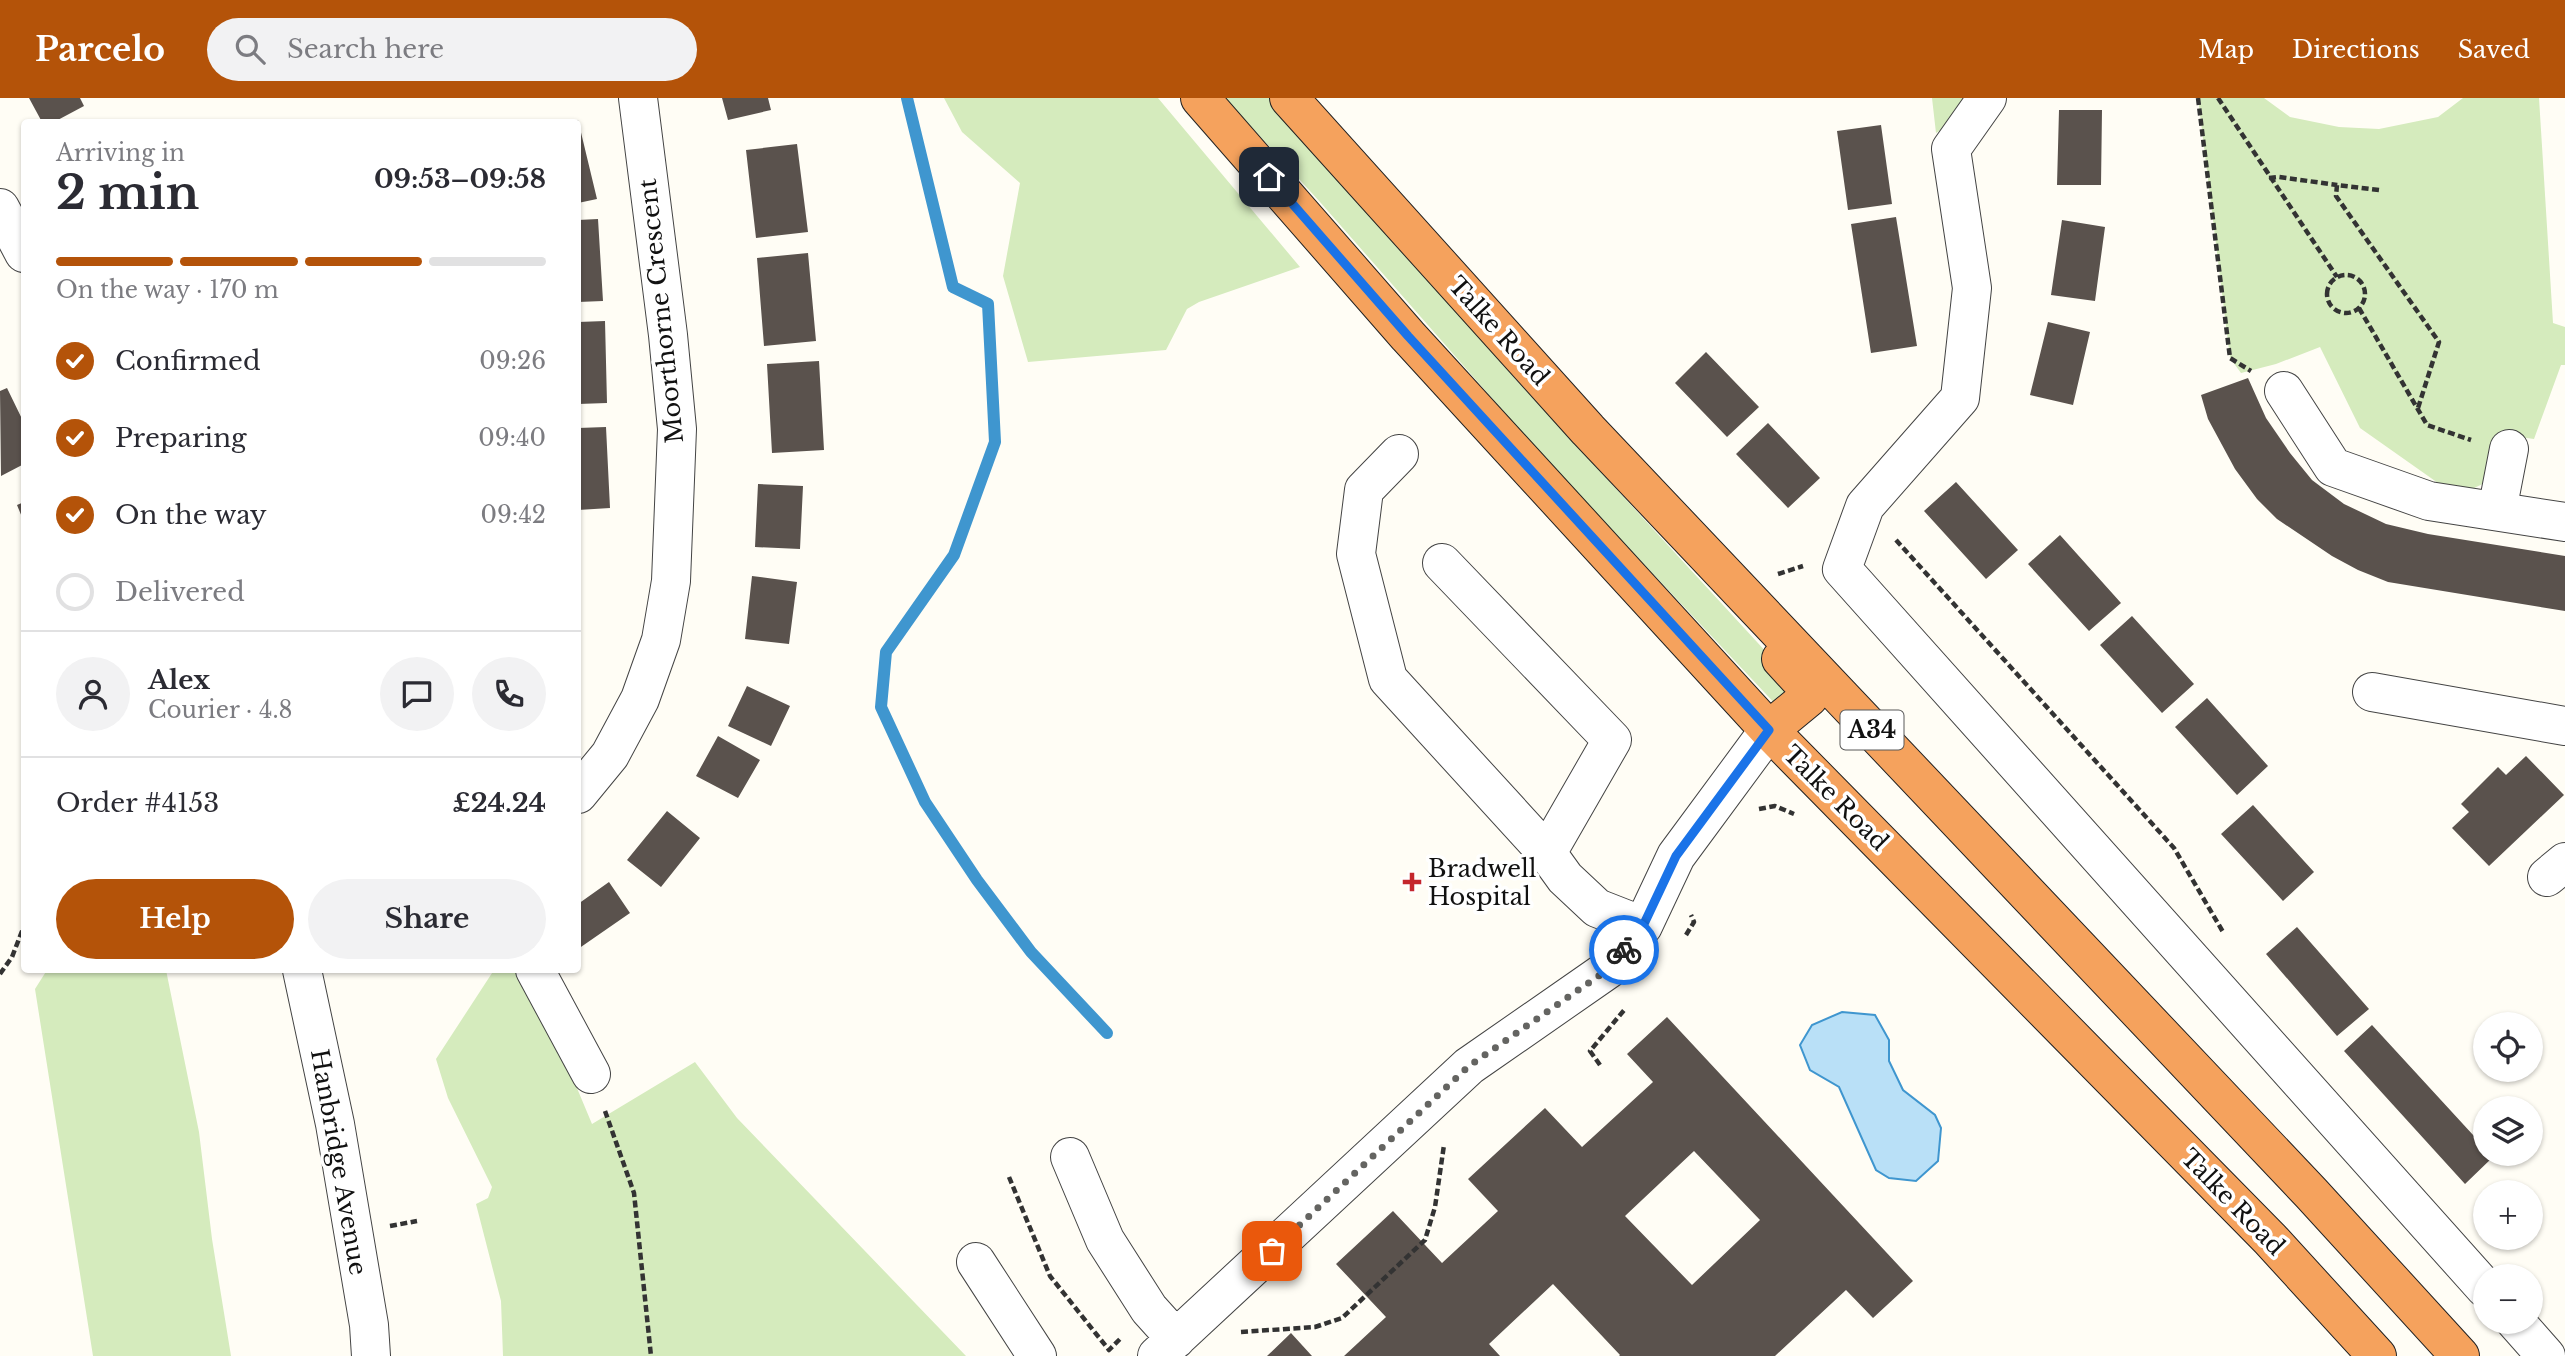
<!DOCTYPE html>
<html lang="en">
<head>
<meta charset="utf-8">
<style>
  :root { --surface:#fff; --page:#f2f2f3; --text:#2b2b33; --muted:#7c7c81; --line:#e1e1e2; --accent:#b45309 }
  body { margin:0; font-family:"Libre Baskerville",serif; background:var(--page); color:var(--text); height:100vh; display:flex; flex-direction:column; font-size:26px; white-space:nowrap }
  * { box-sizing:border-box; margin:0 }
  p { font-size:23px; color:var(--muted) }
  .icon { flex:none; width:38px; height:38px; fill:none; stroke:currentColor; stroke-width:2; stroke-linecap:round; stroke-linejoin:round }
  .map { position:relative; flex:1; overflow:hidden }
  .panel { position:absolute; left:21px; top:21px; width:560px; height:854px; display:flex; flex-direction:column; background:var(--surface); border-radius:7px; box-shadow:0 2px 5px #0004 }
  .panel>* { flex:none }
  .fabs { position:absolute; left:2473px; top:914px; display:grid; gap:14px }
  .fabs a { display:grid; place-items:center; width:70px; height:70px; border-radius:50%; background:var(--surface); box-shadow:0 2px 5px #0004; font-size:35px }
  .pin { position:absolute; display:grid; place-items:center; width:60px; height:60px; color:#fff; margin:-30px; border-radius:14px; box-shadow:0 4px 10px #0006 }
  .courier { position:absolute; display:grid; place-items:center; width:70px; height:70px; margin:-35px; border:5px solid #1a73e8; border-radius:50%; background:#fff; color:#222; box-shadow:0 2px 9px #0007 }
  .overview em { font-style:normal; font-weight:700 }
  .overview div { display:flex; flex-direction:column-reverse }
  .overview { display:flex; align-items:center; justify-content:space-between; height:119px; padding:0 35px }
  h1 { font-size:46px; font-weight:700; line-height:52px }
  .bar { display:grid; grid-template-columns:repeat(4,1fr); gap:10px 7px; align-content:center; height:84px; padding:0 35px }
  .bar i { height:9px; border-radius:5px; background:var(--line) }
  .bar .on { background:var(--accent) }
  .bar p { grid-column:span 4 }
  .line { display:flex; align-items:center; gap:18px; padding:0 35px; border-top:2px solid var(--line) }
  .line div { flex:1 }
  .round { display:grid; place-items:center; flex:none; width:74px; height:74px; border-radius:37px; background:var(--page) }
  ol { padding:0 35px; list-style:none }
  li { display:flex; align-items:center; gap:21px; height:77px }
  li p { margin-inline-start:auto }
  li .icon { padding:7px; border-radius:50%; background:var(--accent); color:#fff; stroke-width:4 }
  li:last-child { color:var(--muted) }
  li i { width:38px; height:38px; border:4px solid var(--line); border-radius:50% }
  .button { display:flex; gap:14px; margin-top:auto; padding:14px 35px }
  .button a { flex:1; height:80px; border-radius:42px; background:var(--accent); color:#fff; font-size:28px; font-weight:700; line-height:80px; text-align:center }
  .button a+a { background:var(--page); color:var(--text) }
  header { display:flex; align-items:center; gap:42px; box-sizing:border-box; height:98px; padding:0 35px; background:var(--accent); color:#fff }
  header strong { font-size:33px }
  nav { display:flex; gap:38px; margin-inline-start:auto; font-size:24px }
  .search { width:490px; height:63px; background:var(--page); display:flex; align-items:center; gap:18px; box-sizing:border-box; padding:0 24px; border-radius:38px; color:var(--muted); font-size:26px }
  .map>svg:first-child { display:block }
  .green { fill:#d5ebbd }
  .water { fill:#b9e0f7; stroke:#3f96cf; stroke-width:2 }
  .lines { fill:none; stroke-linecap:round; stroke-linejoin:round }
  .stream { stroke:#3f96cf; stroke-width:12 }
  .building { fill:#5a524d; fill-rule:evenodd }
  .minor-casing { stroke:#444; stroke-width:40 }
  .highway-casing { stroke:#222; stroke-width:40 }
  .path { stroke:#333; stroke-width:4.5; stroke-dasharray:7 3.5; stroke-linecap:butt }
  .minor { stroke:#fff; stroke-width:38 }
  .highway { stroke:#f5a25d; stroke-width:38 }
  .done { stroke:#646461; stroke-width:7; stroke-dasharray:0 12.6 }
  .route { stroke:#1a73e8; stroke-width:9 }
  .poi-dot { fill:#c4262e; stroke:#fff; stroke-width:2.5 }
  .labels { text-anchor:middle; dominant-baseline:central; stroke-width:7; stroke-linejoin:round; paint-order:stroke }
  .shield { fill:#fff; stroke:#585858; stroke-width:2 }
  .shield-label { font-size:23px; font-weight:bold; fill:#111 }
  .street-label { font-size:24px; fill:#111; stroke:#fff }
  .poi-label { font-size:24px; fill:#111; stroke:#fff; text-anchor:start }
</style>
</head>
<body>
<header>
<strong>Parcelo</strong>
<div class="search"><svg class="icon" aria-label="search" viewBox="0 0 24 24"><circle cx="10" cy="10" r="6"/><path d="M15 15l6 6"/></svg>Search here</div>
<nav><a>Map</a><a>Directions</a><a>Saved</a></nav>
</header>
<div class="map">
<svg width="2565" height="1258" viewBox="0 0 2565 1258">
  <rect width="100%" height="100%" fill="#fffdf5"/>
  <path class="green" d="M944,0H1158L1300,169L1199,204L1187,211L1166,252L1028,264L1003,178L1020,85L962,34Z
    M1225,0H1274L1359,95L1517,283L1802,593L1781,612L1548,364L1320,104Z
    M1932,0H1967L1966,17L1936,35Z
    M2198,0H2264L2290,19L2339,29L2379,31L2438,19L2463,0H2539L2553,225L2565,229V267H2561L2534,341L2499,336L2491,382L2472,391L2438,385L2360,330L2320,249L2276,266L2241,275L2230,260Z
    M47,872H166L199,1034L212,1141L231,1258H93L35,891Z
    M494,872H519L569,971L592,1026L695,964L737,1020L966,1258H503L501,1203L476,1106L488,1100L492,1089L448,1000L436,961Z"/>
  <path class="water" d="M1842,914L1875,917L1889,942V963L1903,992L1935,1017L1941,1030L1938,1063L1916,1083L1889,1080L1876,1072L1839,989L1810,972L1800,947L1812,927Z"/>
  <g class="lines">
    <path class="stream" d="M907,0L953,189L988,206L995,344L954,457L886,554L881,609L925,704L977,782L1031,854L1107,935"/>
  </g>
  <path class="building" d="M29,0H80L84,8L54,24H42Z
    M722,0H768L771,12L728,22Z
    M2059,12H2102L2101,87H2057Z
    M578,22L597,101L578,105V24H570Z
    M1881,27L1892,106L1848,112L1837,33Z
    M797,46L808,134L756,140L746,52Z
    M1896,119L1917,248L1871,255L1851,126Z
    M598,121L603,203L578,204V122Z
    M2062,122L2105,129L2095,203L2051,197Z
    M808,155L816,243L764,248L757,160Z
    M605,223L607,305L578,306V224Z
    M2048,224L2090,234L2073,307L2030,297Z
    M1706,254L1759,309L1727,339L1675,285Z
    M819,263L824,352L772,355L767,266Z
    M2248,280L2266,320L2290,355L2312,382L2344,406L2386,426L2428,436L2565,458V513L2388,484L2358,472L2332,458L2277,421L2257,401L2235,371L2208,321L2201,297Z
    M7,290L24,325V366L1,378L0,293Z
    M1768,325L1820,380L1788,410L1736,356Z
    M606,329L610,410L578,412V330Z
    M1956,384L2018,452L1986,481L1924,413Z
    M758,386L803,388L800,451L755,449Z
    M24,404V424L17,407Z
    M2060,437L2121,505L2089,533L2028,466Z
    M752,478L797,484L789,546L745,541Z
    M2132,518L2194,586L2162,615L2100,547Z
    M747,588L790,608L771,648L728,628Z
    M2207,600L2268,668L2237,697L2175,629Z
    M718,638L760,662L738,700L696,678Z
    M2526,658L2564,697L2489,768L2452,730L2469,714L2461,706L2498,669L2506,677Z
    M2253,707L2314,774L2283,803L2221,736Z
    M667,713L700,740L661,789L627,762Z
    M609,784L630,815L578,851V806Z
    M2297,829L2369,911L2337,938L2266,856Z
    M1667,919L1913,1183L1873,1220L1846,1192L1775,1258H1619L1620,1257L1553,1186L1489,1246L1500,1258H1344L1386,1219L1336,1166L1393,1113L1442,1165L1498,1113L1468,1081L1545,1010L1582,1049L1653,984L1627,956ZM1694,1053L1760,1122L1692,1187L1625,1118Z
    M2372,927L2485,1050V1055H2489L2493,1059L2465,1086L2344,953Z
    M1291,1235L1312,1258H1267Z"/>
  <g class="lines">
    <g class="minor-casing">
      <path id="minor" d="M1987,0L1951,51L1972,190L1960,300L1865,408L1842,471L2485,1190
        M0,110L24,155
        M2284,293L2333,369L2429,403L2565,424
        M1399,356L1364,392L1356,456L1388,581L1547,755L1565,780L1597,810L1643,828
        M2497,413L2509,351
        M1442,465L1612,642L1547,755
        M2372,594L2565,628
        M578,696L610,657L640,601L661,542L671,483L677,331L668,237L638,0
        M2547,779L2565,764
        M302,872L335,1026L369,1227L371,1258
        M535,872L591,976
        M1070,1059L1105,1142L1149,1211L1176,1241
        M976,1164L1037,1258
        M2515,1223L2546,1258
        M1157,1258L1469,968L1610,870L1643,828L1676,758L1769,632"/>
    </g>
    <g class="highway-casing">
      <path id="highway" d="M1200,0L1408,238L1769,632L2270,1141L2377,1258
        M1289,0L1588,332L2311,1095L2460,1258
        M1769,632L1809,599L1804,586L1781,561"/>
    </g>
    <path class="path" d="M2198,0L2230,260L2251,273
      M2218,0L2337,179
      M2269,80L2279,79L2337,87
      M2379,92L2337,87L2336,98L2439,244L2418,310
      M2327 196a19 19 0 1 1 38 0a19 19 0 1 1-38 0Z
      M2359,210L2427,327L2471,342
      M1896,442L2174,750L2223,834
      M1778,476L1803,468
      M1759,711L1775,708L1794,716
      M1686,837L1694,824L1691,817
      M0,876L12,859L24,828
      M1600,967L1590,953L1625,911
      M605,1013L634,1095L651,1258
      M1009,1079L1050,1178L1109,1252L1121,1240
      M390,1128L417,1123
      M1241,1234L1315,1229L1342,1220L1425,1142L1435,1109L1444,1047"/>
    <use href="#minor" class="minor"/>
    <use href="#highway" class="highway"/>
  </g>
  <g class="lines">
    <path class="done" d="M1272,1153L1469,968L1610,870L1624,852"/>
    <path class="route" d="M1269,79L1408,238L1769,632L1676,758L1643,828L1624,852"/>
  </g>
  <path class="poi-dot" d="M1408.5 773.5h7v7h7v7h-7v7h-7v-7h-7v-7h7z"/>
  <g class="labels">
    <rect class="shield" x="1840.5" y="612.5" width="63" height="39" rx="5"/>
    <g class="shield-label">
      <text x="1872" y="632">A34</text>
    </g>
    <g class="street-label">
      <text transform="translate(661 213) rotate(-96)">Moorthorne Crescent</text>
      <text transform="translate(1499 233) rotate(48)">Talke Road</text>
      <text transform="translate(1836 700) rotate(45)">Talke Road</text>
      <text transform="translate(339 1064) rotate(80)">Hanbridge Avenue</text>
      <text transform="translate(2233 1104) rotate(46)">Talke Road</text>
    </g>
    <g class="poi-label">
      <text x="1428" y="770">Bradwell<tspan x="1428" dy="28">Hospital</tspan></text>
    </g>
  </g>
</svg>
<div class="fabs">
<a><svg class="icon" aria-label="locate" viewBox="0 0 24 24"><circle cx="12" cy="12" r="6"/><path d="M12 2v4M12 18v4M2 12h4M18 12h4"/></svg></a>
<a><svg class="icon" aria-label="layers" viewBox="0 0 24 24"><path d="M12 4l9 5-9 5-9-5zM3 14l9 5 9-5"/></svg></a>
<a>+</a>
<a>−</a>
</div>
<div class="pin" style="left:1272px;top:1153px;background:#ea580c"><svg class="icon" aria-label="bag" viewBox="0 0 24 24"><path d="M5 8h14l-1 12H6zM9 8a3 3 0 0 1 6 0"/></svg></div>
<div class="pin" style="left:1269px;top:79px;background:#1f2937"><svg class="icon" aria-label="home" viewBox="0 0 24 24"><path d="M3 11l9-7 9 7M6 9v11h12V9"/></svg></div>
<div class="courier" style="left:1624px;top:852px"><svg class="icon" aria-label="bike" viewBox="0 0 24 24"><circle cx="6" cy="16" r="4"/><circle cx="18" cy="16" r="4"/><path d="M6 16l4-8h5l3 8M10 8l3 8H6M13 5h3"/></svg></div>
<section class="panel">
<div class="overview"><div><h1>2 min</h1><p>Arriving in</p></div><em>09:53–09:58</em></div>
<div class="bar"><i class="on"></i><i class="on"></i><i class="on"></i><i></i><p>On the way · 170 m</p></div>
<ol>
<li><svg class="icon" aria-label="check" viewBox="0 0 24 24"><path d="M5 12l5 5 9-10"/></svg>Confirmed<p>09:26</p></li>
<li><svg class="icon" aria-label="check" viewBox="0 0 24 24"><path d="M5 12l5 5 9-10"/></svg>Preparing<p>09:40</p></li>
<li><svg class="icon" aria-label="check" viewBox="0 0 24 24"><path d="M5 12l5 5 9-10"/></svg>On the way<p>09:42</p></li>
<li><i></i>Delivered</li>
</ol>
<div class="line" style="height:126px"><a class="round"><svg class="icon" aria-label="person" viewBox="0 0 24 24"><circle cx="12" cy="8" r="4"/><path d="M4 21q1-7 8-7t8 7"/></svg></a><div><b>Alex</b><p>Courier · 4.8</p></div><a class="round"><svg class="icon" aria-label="chat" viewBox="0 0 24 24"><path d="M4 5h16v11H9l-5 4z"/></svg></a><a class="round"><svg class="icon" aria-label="phone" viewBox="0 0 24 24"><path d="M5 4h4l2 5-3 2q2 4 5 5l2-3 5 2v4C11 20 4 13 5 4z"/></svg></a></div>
<div class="line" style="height:91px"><div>Order #4153</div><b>£24.24</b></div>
<div class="button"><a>Help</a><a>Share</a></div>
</section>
</div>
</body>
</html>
